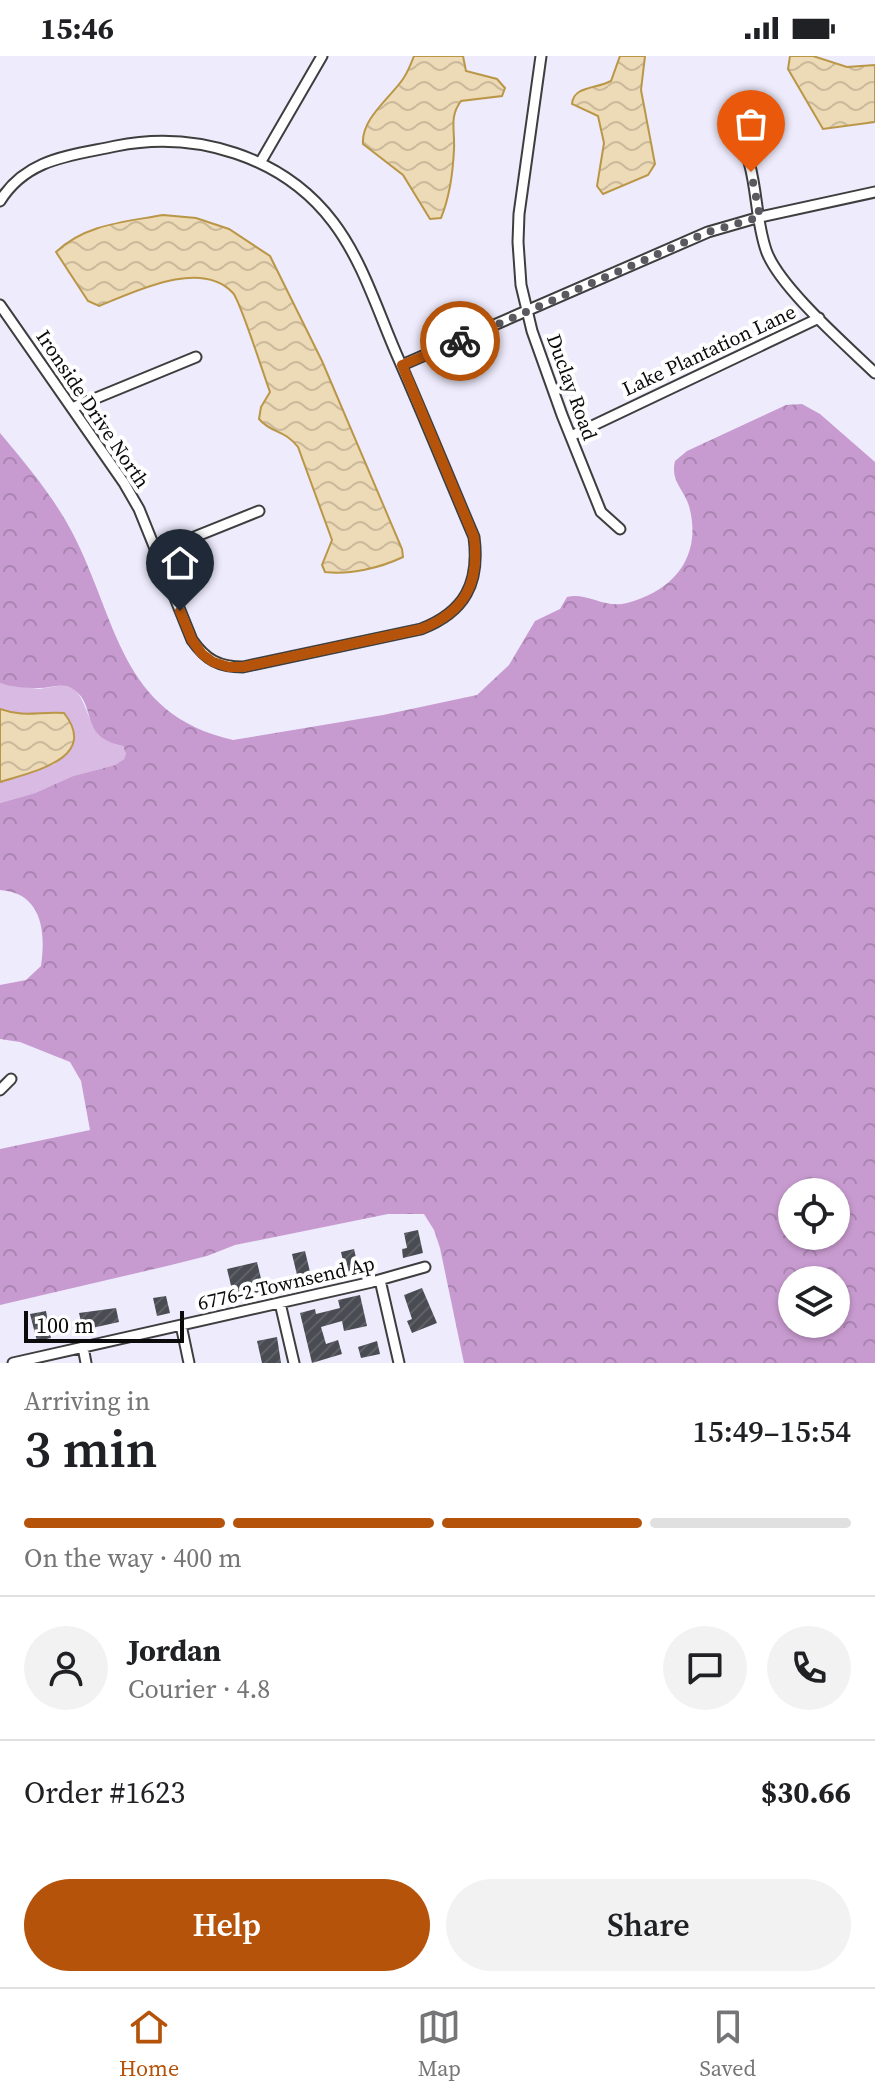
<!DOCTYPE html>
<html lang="en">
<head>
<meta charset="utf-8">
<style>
  :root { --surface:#fff; --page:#f2f2f2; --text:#202124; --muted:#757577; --line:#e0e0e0; --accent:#b45309 }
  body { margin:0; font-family:"Source Serif 4",serif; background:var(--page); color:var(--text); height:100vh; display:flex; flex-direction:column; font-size:30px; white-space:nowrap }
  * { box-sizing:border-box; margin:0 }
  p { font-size:26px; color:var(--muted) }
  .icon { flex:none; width:44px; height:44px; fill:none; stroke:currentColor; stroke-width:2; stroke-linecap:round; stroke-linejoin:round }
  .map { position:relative; height:1307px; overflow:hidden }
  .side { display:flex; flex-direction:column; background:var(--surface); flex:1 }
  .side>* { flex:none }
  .controls { position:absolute; left:778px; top:1122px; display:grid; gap:16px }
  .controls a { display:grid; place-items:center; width:72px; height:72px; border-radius:50%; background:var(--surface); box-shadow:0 2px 6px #0004; font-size:40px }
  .scale { position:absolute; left:24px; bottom:20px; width:160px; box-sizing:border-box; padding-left:8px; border:4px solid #0b0b0b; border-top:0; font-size:22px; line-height:28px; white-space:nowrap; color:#0b0b0b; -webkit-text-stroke:6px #fff; paint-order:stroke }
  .pin { position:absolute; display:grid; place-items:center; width:68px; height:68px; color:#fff; margin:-82px -34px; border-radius:50% 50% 50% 0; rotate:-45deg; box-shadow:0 0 8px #0007 }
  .pin .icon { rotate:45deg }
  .courier { position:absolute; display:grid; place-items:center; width:80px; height:80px; margin:-40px; border:6px solid #b45309; border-radius:50%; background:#fff; color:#222; box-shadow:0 2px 10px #0007 }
  .head em { font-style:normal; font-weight:600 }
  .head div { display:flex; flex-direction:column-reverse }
  .head { display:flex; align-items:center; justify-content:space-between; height:136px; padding:0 24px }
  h1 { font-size:52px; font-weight:600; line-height:60px }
  .bar { display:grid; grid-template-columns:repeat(4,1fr); gap:12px 8px; align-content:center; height:96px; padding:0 24px }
  .bar i { height:10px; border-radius:6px; background:var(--line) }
  .bar .selected { background:var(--accent) }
  .bar p { grid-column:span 4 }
  .line { display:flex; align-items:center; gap:20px; padding:0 24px; border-top:2px solid var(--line) }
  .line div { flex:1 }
  .round { display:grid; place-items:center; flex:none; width:84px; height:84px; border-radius:42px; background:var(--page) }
  .primary-button { display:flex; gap:16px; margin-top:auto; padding:16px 24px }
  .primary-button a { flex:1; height:92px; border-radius:48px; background:var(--accent); color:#fff; font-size:32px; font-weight:600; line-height:92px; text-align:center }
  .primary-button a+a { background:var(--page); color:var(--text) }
  .status { display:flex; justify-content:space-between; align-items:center; height:56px; padding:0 40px; background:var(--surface); direction:ltr }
  .status svg { height:22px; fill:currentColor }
  .dock { display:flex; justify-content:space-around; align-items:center; height:112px; border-top:2px solid var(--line); background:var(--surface); font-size:22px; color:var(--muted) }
  .dock a { display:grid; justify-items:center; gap:4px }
  .dock .selected { color:var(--accent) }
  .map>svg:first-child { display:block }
  .grass { fill:#d8bae2 }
  .forest { fill:url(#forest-crowns); fill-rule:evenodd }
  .water { fill:url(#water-waves); stroke:#ba9647; stroke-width:2 }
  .building { fill:url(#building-hatch) }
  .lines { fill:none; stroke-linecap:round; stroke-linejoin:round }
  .minor-casing { stroke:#3e3e3e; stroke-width:13 }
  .minor { stroke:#fff; stroke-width:9 }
  .done { stroke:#5a595f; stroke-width:8; stroke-dasharray:0 14.4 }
  .route { stroke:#b45309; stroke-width:10 }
  .labels { text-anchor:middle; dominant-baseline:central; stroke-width:8; stroke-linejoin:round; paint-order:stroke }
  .street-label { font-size:20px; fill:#0b0b0b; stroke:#fff }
</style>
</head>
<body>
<div class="status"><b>15:46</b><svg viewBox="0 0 49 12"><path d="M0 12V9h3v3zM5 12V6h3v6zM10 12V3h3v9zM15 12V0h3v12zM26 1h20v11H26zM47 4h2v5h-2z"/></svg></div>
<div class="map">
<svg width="875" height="1307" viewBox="0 0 875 1307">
  <defs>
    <pattern id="forest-crowns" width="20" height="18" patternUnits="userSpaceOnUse" patternTransform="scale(2)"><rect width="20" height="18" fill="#c89bd0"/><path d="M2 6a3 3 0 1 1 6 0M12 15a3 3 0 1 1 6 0" fill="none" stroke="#aa84b1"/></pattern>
    <pattern id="water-waves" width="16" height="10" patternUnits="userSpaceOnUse" patternTransform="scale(2)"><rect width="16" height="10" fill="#eddab6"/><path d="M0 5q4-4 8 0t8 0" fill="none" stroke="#caba9b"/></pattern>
    <pattern id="building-hatch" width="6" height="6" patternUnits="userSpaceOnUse" patternTransform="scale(2)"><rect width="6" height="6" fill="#494c52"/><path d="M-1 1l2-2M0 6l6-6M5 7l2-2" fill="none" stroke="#5f6166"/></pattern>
  </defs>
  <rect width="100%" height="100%" fill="#edebfc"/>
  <path class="grass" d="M0,627L39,633L64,629L75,633C94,658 86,683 123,690L126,698L124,703L115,709L73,720L35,737L0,747V726L55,708L50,656C31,660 18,660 0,653Z"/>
  <path class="forest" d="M802,348L820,358L875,406V1307H464L440,1192L434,1174L424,1158H388L235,1189L207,1200L167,1210L0,1249V1093L90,1074L81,1025L70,1006L20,986L0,983V929L26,924L41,910C46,875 42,837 0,834V747L35,737L73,720L115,709L124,703L126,698L123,690C78,681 98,649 73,633C63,625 49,633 37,632C25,632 11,631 0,627V377C26,408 53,440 72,476C118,564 119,658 233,684L383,659L477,639L509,609L535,565L560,553L567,541C586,536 605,553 627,547C673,535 703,501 689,450C684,433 670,425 675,405L687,395L786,349ZM792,1136H836V1180H792ZM792,1224H836V1268H792Z"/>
  <path class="water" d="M414,0H463L466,15L497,23L505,32L502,40L461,45C449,61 455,73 454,93C453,116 450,140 441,162L430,163L403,119L363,88C361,63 390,42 403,23C408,16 411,8 414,0Z
    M620,0H645L641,34L655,108L648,119L603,138L597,130L604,87L598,60L572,48C573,30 596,33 611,25Z
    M790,0H813L847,11L875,9V66L823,73L788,13Z
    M163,159L196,162L229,173L270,200L322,305L402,493L403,501C380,512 350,519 325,516L322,509L332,484L298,391C284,373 272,378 259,363L261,351L270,336C264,320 240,244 233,237C201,202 134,236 99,250L88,245L56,196C85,168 125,166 163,159Z
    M0,653C25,662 40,655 64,657C100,703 31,716 0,726Z"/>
  <path class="building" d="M418,1174L423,1197L403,1202L402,1193L407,1192L404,1177Z
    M354,1193L359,1215L346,1218L341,1196Z
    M305,1195L311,1220L298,1223L292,1198Z
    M257,1206L264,1235L234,1242L227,1213Z
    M422,1232L437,1267L412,1277L407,1265L412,1263L404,1239Z
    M360,1239L367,1270L344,1275L342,1265L321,1271L326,1288L338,1284L342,1298L312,1307L300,1257L315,1253L316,1258L340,1252L338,1244Z
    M166,1240L170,1257L157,1260L153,1242Z
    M116,1252L119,1266L83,1274L79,1257Z
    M46,1255L51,1282L37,1285L30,1258Z
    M277,1281L281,1307H262L257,1285Z
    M377,1285L380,1298L361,1302L358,1291Z"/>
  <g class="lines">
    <g class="minor-casing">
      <path id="minor" d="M541,0L519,158L518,186L521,229L532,275L562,359L601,456L620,473
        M732,72C760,108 752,153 766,194C778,230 846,289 875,317
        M260,107L322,0
        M0,145C27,102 70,100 116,90C195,74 283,100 333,166C362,204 377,253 396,297C423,358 448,420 474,481C480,527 465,556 421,573L243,611C219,611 206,604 192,584L139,453L124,427L0,249
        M402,309L708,176L760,161L875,136
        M72,352L196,301
        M571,380L819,262
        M157,496L259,455
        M0,1034L11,1023
        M380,1224L399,1307
        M280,1247L294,1307
        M181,1269L189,1307
        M83,1291L86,1307
        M13,1307L372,1226L425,1211"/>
    </g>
    <use href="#minor" class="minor"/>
  </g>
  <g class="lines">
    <path class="done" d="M460,285L708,176L760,161L751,116"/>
    <path class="route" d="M180,555L192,584L202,598L213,606L229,611H243L421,573C465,556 480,527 474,481L402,309L460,285"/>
  </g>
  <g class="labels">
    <g class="street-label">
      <text transform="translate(709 294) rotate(-25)">Lake Plantation Lane</text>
      <text transform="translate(572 331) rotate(70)">Duclay Road</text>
      <text transform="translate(93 353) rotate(56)">Ironside Drive North</text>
      <text transform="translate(286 1227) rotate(-13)">6776-2 Townsend Ap</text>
    </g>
  </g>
</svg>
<div class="controls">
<a><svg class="icon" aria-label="locate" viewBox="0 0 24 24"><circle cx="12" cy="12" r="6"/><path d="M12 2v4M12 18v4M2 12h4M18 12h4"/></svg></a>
<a><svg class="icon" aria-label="layers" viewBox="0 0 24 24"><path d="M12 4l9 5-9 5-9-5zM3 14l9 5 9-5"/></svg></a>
</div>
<div class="scale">100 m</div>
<div class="pin" style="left:751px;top:116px;background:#ea580c"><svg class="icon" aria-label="bag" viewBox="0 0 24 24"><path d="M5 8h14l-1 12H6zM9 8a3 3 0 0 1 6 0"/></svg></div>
<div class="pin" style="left:180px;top:555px;background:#1f2937"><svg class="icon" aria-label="home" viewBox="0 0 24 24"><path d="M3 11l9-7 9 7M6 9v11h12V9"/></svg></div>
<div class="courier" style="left:460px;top:285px"><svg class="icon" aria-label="bike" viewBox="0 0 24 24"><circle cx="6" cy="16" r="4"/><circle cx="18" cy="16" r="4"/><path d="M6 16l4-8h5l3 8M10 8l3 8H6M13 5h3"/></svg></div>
</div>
<section class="side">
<div class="head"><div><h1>3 min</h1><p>Arriving in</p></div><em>15:49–15:54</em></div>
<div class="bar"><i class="selected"></i><i class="selected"></i><i class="selected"></i><i></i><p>On the way · 400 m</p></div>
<div class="line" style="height:144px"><a class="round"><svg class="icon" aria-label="person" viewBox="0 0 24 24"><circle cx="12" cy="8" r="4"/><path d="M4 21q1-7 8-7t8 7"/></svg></a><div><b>Jordan</b><p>Courier · 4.8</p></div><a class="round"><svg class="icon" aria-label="chat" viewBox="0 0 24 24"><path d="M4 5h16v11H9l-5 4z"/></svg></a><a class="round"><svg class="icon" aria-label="phone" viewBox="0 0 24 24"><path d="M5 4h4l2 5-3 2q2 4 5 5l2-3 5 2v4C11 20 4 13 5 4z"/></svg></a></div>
<div class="line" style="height:104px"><div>Order #1623</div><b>$30.66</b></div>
<div class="primary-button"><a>Help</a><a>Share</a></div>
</section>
<nav class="dock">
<a class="selected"><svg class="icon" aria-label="home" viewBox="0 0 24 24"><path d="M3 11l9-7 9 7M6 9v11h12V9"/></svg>Home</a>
<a><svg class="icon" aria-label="map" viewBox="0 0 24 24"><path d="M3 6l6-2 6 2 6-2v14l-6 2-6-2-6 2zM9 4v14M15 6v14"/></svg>Map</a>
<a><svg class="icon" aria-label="saved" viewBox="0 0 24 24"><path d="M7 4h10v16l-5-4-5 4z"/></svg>Saved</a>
</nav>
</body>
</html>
